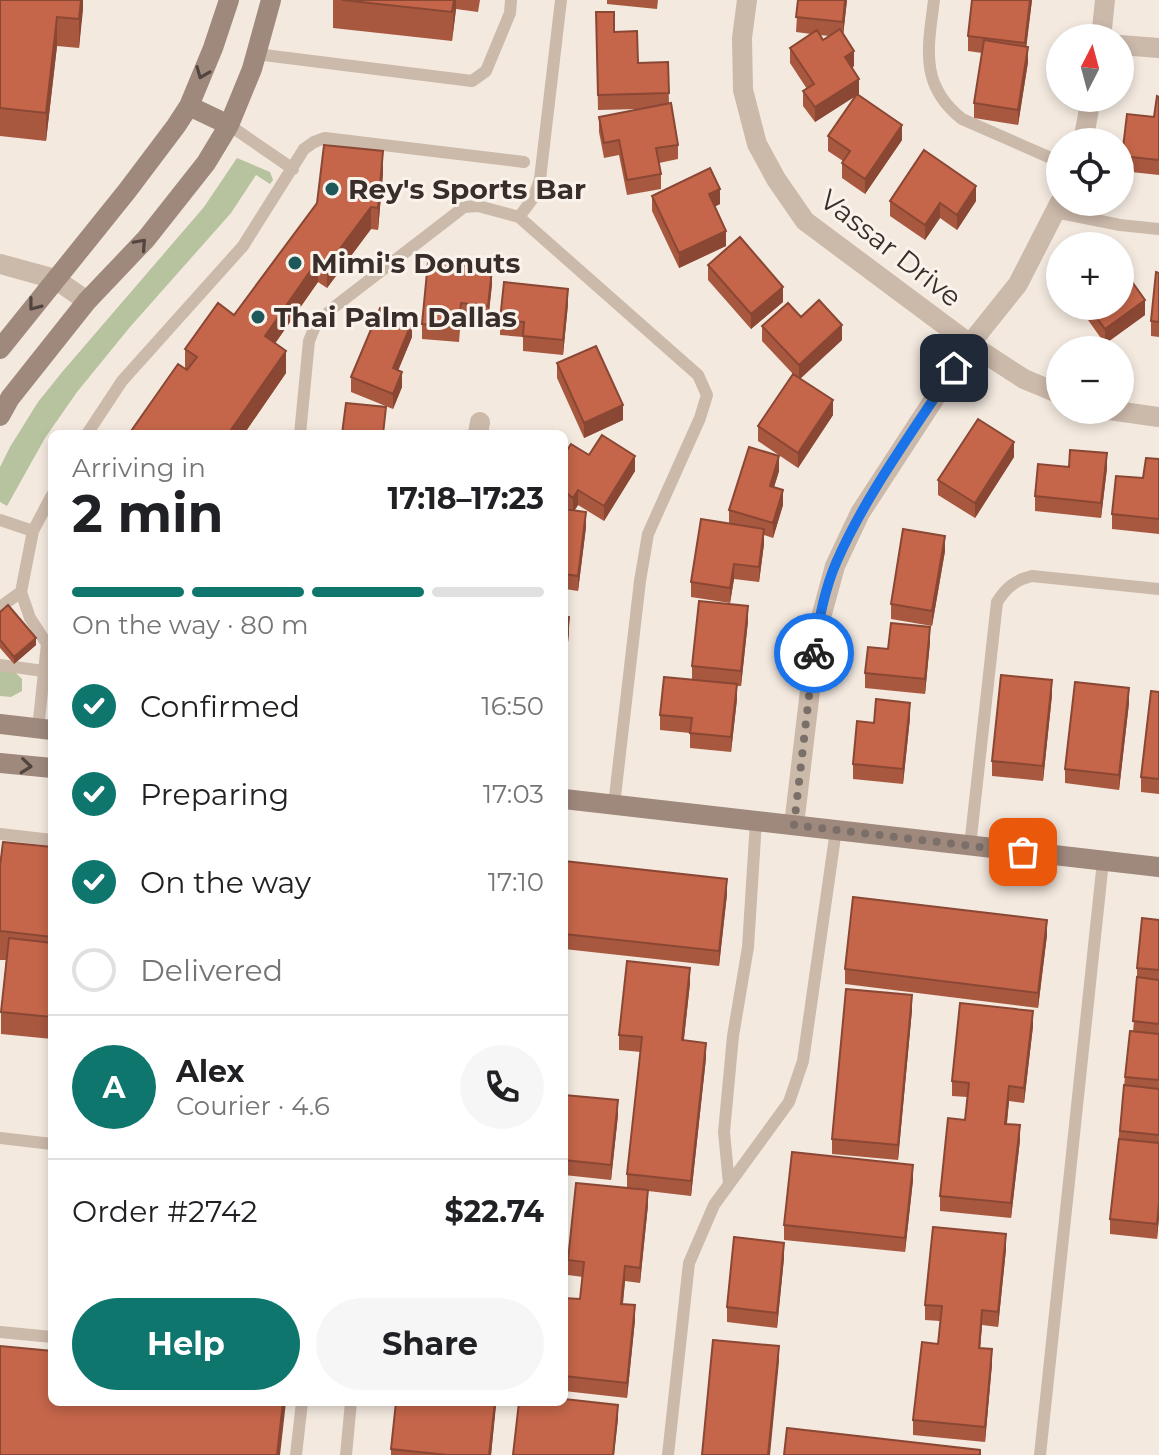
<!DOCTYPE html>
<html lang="en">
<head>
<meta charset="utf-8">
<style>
  :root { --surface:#fff; --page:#f6f6f6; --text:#202124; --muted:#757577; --line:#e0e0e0; --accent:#0f766e }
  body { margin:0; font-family:Montserrat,sans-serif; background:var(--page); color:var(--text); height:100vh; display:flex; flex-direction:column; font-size:30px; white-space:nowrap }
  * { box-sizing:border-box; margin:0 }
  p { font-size:26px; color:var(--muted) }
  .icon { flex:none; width:44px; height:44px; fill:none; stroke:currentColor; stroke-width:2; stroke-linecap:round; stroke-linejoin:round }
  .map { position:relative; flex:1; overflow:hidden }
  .panel { position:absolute; left:48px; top:430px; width:520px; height:976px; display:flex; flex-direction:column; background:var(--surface); border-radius:12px; box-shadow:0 4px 12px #0003 }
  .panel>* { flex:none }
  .needle { width:52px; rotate:6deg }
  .controls { position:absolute; left:1046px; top:24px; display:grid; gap:16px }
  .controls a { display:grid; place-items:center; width:88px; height:88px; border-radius:50%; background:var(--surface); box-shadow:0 4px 12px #0003; font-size:40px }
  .pin { position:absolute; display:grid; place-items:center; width:68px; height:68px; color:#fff; margin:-34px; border-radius:16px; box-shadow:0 4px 12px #0006 }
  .courier { position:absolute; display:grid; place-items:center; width:80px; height:80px; margin:-40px; border:6px solid #1a73e8; border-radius:50%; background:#fff; color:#222; box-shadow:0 2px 10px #0007 }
  .overview em { font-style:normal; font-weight:700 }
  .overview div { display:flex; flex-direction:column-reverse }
  .overview { display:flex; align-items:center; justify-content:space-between; height:136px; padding:0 24px }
  h1 { font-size:52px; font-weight:700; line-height:60px }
  .bar { display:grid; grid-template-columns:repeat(4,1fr); gap:12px 8px; align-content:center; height:96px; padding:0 24px }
  .bar i { height:10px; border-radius:6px; background:var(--line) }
  .bar .on { background:var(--accent) }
  .bar p { grid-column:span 4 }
  .line { display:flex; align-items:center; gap:20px; padding:0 24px; border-top:2px solid var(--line) }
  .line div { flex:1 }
  .round { display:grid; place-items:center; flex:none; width:84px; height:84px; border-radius:42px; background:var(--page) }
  ol { padding:0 24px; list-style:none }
  li { display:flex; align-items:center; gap:24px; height:88px }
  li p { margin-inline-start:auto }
  li .icon { padding:8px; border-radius:50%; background:var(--accent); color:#fff; stroke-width:4 }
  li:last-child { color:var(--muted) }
  li i { width:44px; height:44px; border:4px solid var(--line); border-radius:50% }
  .primary-button { display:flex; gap:16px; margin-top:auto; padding:16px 24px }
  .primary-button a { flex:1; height:92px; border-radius:48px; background:var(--accent); color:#fff; font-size:32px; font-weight:700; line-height:92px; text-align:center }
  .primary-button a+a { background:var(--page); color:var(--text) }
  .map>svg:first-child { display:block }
  .green { fill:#b7c29f }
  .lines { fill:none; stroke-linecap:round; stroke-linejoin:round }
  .service { stroke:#cbb9aa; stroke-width:12 }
  .minor { stroke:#cbb9aa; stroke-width:20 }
  .secondary { stroke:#9f887c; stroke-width:20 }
  .wall { fill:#a95840; fill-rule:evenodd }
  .shaded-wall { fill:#8a4734 }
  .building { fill:#c5664a; stroke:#8a4734; stroke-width:2 }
  .oneway { stroke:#52443e }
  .done { stroke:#7a6f69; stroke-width:8; stroke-dasharray:0 14.4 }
  .route { stroke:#1a73e8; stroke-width:10 }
  .poi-dot { fill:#1f585a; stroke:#faf3eb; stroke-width:3 }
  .labels { text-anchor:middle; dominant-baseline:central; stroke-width:6; stroke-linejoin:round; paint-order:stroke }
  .poi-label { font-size:28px; font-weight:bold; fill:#392e2a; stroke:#faf3eb; text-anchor:start }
  .street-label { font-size:28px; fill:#392e2a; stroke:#faf3eb }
</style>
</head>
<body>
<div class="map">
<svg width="1159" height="1455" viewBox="0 0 1159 1455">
  <rect width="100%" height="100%" fill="#f3e9df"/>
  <path class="green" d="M237,158L270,172L273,180L270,184L256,175L231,213L130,327L77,392L45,438L7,506L0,502V467L10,447L38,402L63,371L204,207Z
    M0,670L16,673L22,679V691L11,697L0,696Z"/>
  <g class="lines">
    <path class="service" d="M934,0C928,48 919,85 962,119L1060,162
      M256,54L472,81L486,71L510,13L511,0
      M229,125L293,169
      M1055,212L1120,225L1159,229
      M519,217L534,197L540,179L561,0
      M87,434L122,381L243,246L304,149L314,142L325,138L524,162
      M300,434L309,341L316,324L333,308L464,207L478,206L519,217L698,375L707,395L700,418L648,534L640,581L614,805
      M0,520L33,531
      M0,607L21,592
      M47,644L30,618L21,592L33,531L52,495
      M0,665L43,671
      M38,729L47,644H52
      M0,834L52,840
      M970,846L997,602C1006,588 1015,580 1032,576L1159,589
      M0,1138L52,1144
      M729,1184L724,1132L733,1036L748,947L756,821
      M0,1332L52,1337
      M296,1455L302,1402
      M346,1455L351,1402
      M668,1455L689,1263L714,1205L789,1102L803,1061L836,830
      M1040,1455L1103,861"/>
    <path class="minor" d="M747,0L742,38L743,90L757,144L776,179L805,221L970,344L1024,379L1060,394
      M1101,38L1105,0
      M1120,45L1159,48
      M1083,142L1091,98
      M0,264L55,279L87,301
      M1109,410L1159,417
      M478,434L480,422
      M794,825L817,632L835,566L860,513L970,344L1018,284L1060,202"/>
    <path class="secondary" d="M189,106L229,125
      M0,349L127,191L176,126L189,106L213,48L229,0
      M0,416L10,398L87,301L146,239L206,163L229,125L252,69L271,0
      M0,724L52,730
      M0,763L52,768
      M564,799L1159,867"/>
  </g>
  <path class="wall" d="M0,0H83L79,48L57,46L46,141L0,136Z
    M333,0H480L478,12L456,9L452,41L333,28Z
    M607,0H658L657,9L607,4Z
    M798,0H847L843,34L854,66L852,68L859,94H858L902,140L865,194L842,178V163L843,161L828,151V136L855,96L815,122L803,106V91L807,89L790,63V48L811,34L796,32ZM819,35L830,36L823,40Z
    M1032,0L1026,46L1028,62L1018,125L974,118V103L982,53L968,51V36Z
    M596,12L614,32L638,63L668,62L669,104L678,145V159L659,163L661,174V189L627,195L619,155L604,158L599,132V117L640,109L598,110Z
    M1159,97V175L1122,171V156L1154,117Z
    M383,173L378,230L371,229L327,288L318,282L275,343L286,373L244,434L185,369V349L234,315Z
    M652,196L720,204L714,207L726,246L679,268L652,211Z
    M890,201H976L957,230L940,218L925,240L890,216Z
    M708,265L783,302L751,329L708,280Z
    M1159,273V337L1151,336V321Z
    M492,284L488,321L461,318L459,342L422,339V324Z
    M568,304L563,355L523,351V337L500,335V320Z
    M1081,306H1120L1145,315L1105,344L1081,310Z
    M801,317L842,340L800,378L833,415L798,468L758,441V426L793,374L762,341V326Z
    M412,337L398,370L402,387L393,409L351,392V377Z
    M557,363L623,420L584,438L557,378Z
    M564,455L635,471L604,521L578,505L575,510L586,527L578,591L565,589L564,608V509H569L564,506Z
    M1014,457L975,518L938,495V480Z
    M1159,459V534L1112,529V514Z
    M1069,467L1107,468L1101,518L1035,511V496Z
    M779,471L774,487L783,505L773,538L764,535V544L759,582L734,579L730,603L691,597V582L729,524V510Z
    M945,551L932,626L891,619V604Z
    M0,612L36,645L14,664L0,648Z
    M564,616L569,632L566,663H564Z
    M748,621L741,686H737V699L731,752L690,748V733L660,730V715L692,680V666Z
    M930,642L925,694L865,688V673L888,649Z
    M1159,692V794L1141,792V777Z
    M1052,695L1043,781L992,776V761Z
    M1129,703L1119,790L1065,783V769Z
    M910,718L903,784L853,779V764L874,723Z
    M52,847V1039L1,1034V1012L6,960H0V866Z
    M564,861L727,894L719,966L564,949Z
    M1159,920V1217L1157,1239L1110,1234V1219L1125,1077L1133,1032L1137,983V968Z
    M1047,935L1038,1008L845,984V969Z
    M690,983L684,1040L706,1058L691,1196L648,1191V1205L640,1283L625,1281L623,1304L635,1320L627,1398L564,1391V1298L580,1299L583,1277L568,1275V1260L627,1188V1174L641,1052L619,1050V1035Z
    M912,1010L898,1160L832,1154V1139Z
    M1033,1026L1024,1103L1009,1101L1007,1124L1020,1140L1011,1218L940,1211V1196L965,1120L967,1097L952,1096V1081Z
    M564,1095L618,1115L611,1180L564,1175Z
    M913,1180L905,1252L784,1240V1225Z
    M1006,1249L998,1327L982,1325L980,1348L992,1364L985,1442L913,1435V1420L938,1344L940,1321L925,1320V1305Z
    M784,1258L777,1328L727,1322V1307Z
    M496,1402L491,1455H391V1449Z"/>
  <path class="shaded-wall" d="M81,0H83V10L79,48V19Z
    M454,0H456V9L452,41Z
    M845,0H847L843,37V22Z
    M1030,0H1032L1025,58V43Z
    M57,17V46L46,141V113Z
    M1028,47V62L1018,125V110Z
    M854,51V66L845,72V57Z
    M859,79V94L815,122V107Z
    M902,125V140L865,194V179Z
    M383,151V173L378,230V208Z
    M976,186V201L957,230V215Z
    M720,189V204L709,209V194Z
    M940,203V218L925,240V225Z
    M371,207V229L327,288V266Z
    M726,231V246L679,268V253Z
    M318,260V282L265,358V336Z
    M492,269V284L488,321V306Z
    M783,287V302L751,329V314Z
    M568,289V304L563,355V340Z
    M1145,300V315L1105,344V329Z
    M412,322V337L393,383V368Z
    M842,325V340L799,380V365Z
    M286,351V373L244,434H228Z
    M402,372V387L393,409V394Z
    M833,400V415L798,468V453Z
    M623,405V420L584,438V423Z
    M1014,442V457L975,518V503Z
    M1107,453V468L1101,518V503Z
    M635,456V471L604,521V506Z
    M779,456V471L770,500V486Z
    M578,490V505L573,512V498Z
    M783,490V505L773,538V523Z
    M586,512V527L578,591V576Z
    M764,529V544L759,582V567Z
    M945,536V551L932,626V611Z
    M734,564V579L730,603V588Z
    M748,606V621L741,686V671Z
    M569,617V632L566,663V648Z
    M930,627V642L925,694V679Z
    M36,638V645L14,664V657Z
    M1052,680V695L1043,781V766Z
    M737,684V699L731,752V737Z
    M1129,688V703L1119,790V775Z
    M910,703V718L903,784V769Z
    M727,879V894L719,966V951Z
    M1047,920V935L1038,1008V993Z
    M690,968V983L682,1055V1040Z
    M912,995V1010L898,1160V1145Z
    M1033,1011V1026L1024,1103V1088Z
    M706,1043V1058L691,1196V1181Z
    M1009,1086V1101L1005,1139V1124Z
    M618,1100V1115L611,1180V1165Z
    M1020,1125V1140L1011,1218V1203Z
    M913,1165V1180L905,1252V1238Z
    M648,1190V1205L640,1283V1268Z
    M1159,1202V1217L1157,1239V1224Z
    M1006,1234V1249L998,1327V1312Z
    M784,1243V1258L777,1328V1313Z
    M625,1266V1281L621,1319V1304Z
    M635,1305V1320L627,1398V1383Z
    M982,1310V1325L979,1363V1348Z
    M779,1346V1361L770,1455H768Z
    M992,1349V1364L985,1442V1427Z
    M283,1402H286L280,1455H277Z
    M495,1402H496V1406L491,1455H489Z
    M618,1405V1420L614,1455H613Z"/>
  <path class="building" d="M0,0H81L79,19L57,17L46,113L0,108Z
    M342,0H454L452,12Z
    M798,0H845L843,22L796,17Z
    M972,0H1030L1025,43L968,36Z
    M596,12H614V32L637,31L638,63L668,62L669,93L598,95Z
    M840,29L854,51L845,57L859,79L815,107L803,91L814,84L790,48L817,30L823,40Z
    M984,40L1028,47L1018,110L974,103Z
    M857,94L902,125L865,179L842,163L850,151L828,136Z
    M1157,96L1159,97V160L1122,156L1127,114L1154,117Z
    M671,103L678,145L656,148L661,174L627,180L619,140L604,143L599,117Z
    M324,145L383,151L378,208L371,207L327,266L318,260L265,336L286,351L228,434H129L178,364L187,370L197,357L185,349L218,303L234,315L317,203Z
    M924,150L976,186L957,215L940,203L925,225L890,201Z
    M710,168L720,189L709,194L726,231L679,253L652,196Z
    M740,237L783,287L751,314L708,265Z
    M428,262L492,269L488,306L461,303L459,327L422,324Z
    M1120,265L1145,300L1105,329L1088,306H1120Z
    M1156,272L1159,273V322L1151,321Z
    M504,282L568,289L563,340L523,336L524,322L500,320Z
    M819,300L842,325L799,365L762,326L788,303L801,317Z
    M380,308L412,322L393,368L402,372L393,394L351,377Z
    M596,346L623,405L584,423L557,363Z
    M793,374L833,400L798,453L758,426Z
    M346,403L386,407L383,434H342Z
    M978,419L1014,442L975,503L938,480Z
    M602,435L635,456L604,506L578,490L573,498L564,491V455L571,444L589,455Z
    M749,447L779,456L770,486L783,490L773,523L729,510Z
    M1070,450L1107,453L1101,503L1035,496L1038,464L1069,467Z
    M1146,458L1159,459V519L1112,514L1116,476L1143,478Z
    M564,509L586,512L578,576L564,574Z
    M701,519L764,529L759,567L734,564L730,588L691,582Z
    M903,529L945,536L932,611L891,604Z
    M699,601L748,606L741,671L692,666Z
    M8,605L36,638L14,657L0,640V612Z
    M564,616L569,617L566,648H564Z
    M891,623L930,627L925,679L865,673L868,647L888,649Z
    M1001,675L1052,680L1043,766L992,761Z
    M664,677L737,684L731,737L690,733L692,718L660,715Z
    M1075,682L1129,688L1119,775L1065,769Z
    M1151,691L1159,692V779L1141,777Z
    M876,699L910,703L903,769L853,764L857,721L874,723Z
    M3,842L52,847V937L0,931V866Z
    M564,861L727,879L719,951L564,934Z
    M853,897L1047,920L1038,993L845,969Z
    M1142,918L1159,920V970L1137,968Z
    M9,938L52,943V1017L1,1012Z
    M627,961L690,968L682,1040L706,1043L691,1181L627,1174L642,1037L619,1035Z
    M1137,977L1159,980V1024L1133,1021Z
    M846,989L912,995L898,1145L832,1139Z
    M960,1003L1033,1011L1024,1088L1009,1086L1005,1124L1020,1125L1011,1203L940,1196L948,1118L965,1120L969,1083L952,1081Z
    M1130,1031L1159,1034V1080L1125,1077Z
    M1124,1085L1159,1089V1135L1120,1131Z
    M564,1095L618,1100L611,1165L564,1160Z
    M1119,1139L1159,1143V1202L1157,1224L1110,1219Z
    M792,1152L913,1165L905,1238L784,1225Z
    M576,1183L648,1190L640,1268L625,1266L621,1304L635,1305L627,1383L564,1376V1298L580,1299L584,1262L568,1260Z
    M933,1227L1006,1234L998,1312L982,1310L979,1348L992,1349L985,1427L913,1420L922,1342L938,1344L942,1306L925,1305Z
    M734,1237L784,1243L777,1313L727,1307Z
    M713,1340L779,1346L768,1455H702Z
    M0,1346L52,1351V1402H283L277,1455H0Z
    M564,1399L618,1405L613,1455H513L519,1402H564Z
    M396,1402H495L489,1455H447L391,1449Z
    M787,1428L980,1450V1455H784Z"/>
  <defs><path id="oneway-chevron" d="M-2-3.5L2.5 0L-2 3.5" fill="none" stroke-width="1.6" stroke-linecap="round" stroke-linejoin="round" transform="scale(2)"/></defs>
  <g class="oneway">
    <use href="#oneway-chevron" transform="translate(202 73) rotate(112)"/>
    <use href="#oneway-chevron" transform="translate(141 244) rotate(-48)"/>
    <use href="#oneway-chevron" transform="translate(34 305) rotate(128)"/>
    <use href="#oneway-chevron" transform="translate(26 766) rotate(6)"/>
  </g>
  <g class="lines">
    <path class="done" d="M814,653L794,825L1023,852"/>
    <path class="route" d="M814,653C818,623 824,591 836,563C866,494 913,432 954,368"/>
  </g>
  <g class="poi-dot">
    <circle cx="332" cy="189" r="8"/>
    <circle cx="295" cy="263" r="8"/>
    <circle cx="258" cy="317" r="8"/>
  </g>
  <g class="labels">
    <g class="poi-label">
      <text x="348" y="189">Rey's Sports Bar</text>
      <text x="311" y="263">Mimi's Donuts</text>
      <text x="274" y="317">Thai Palm Dallas</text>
    </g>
    <g class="street-label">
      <text transform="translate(891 248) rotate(38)">Vassar Drive</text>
    </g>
  </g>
</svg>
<div class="controls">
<a><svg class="needle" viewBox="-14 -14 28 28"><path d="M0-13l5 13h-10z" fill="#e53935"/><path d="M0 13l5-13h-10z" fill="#757577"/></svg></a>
<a><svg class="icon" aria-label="locate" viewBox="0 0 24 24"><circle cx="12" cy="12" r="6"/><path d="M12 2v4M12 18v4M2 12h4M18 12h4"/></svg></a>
<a>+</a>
<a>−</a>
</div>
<div class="pin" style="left:1023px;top:852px;background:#ea580c"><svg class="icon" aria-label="bag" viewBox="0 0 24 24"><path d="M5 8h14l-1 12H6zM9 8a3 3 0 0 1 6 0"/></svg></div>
<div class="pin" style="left:954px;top:368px;background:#1f2937"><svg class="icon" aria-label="home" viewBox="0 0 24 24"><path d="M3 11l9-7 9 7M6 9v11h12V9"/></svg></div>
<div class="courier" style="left:814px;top:653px"><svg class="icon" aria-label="bike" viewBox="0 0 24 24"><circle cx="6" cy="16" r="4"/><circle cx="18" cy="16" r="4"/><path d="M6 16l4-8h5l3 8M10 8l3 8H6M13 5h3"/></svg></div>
<section class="panel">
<div class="overview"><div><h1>2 min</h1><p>Arriving in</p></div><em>17:18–17:23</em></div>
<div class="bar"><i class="on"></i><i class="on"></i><i class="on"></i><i></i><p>On the way · 80 m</p></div>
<ol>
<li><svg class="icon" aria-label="check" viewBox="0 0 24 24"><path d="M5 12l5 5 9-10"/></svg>Confirmed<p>16:50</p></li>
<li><svg class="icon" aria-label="check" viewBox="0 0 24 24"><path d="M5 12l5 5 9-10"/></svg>Preparing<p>17:03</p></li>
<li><svg class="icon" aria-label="check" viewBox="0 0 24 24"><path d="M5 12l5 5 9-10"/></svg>On the way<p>17:10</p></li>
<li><i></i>Delivered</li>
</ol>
<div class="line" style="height:144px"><b class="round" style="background:var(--accent);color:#fff">A</b><div><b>Alex</b><p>Courier · 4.6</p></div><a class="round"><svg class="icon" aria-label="phone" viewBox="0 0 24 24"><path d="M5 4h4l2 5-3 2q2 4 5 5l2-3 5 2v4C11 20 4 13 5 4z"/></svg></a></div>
<div class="line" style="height:104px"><div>Order #2742</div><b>$22.74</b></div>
<div class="primary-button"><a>Help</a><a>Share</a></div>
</section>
</div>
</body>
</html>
